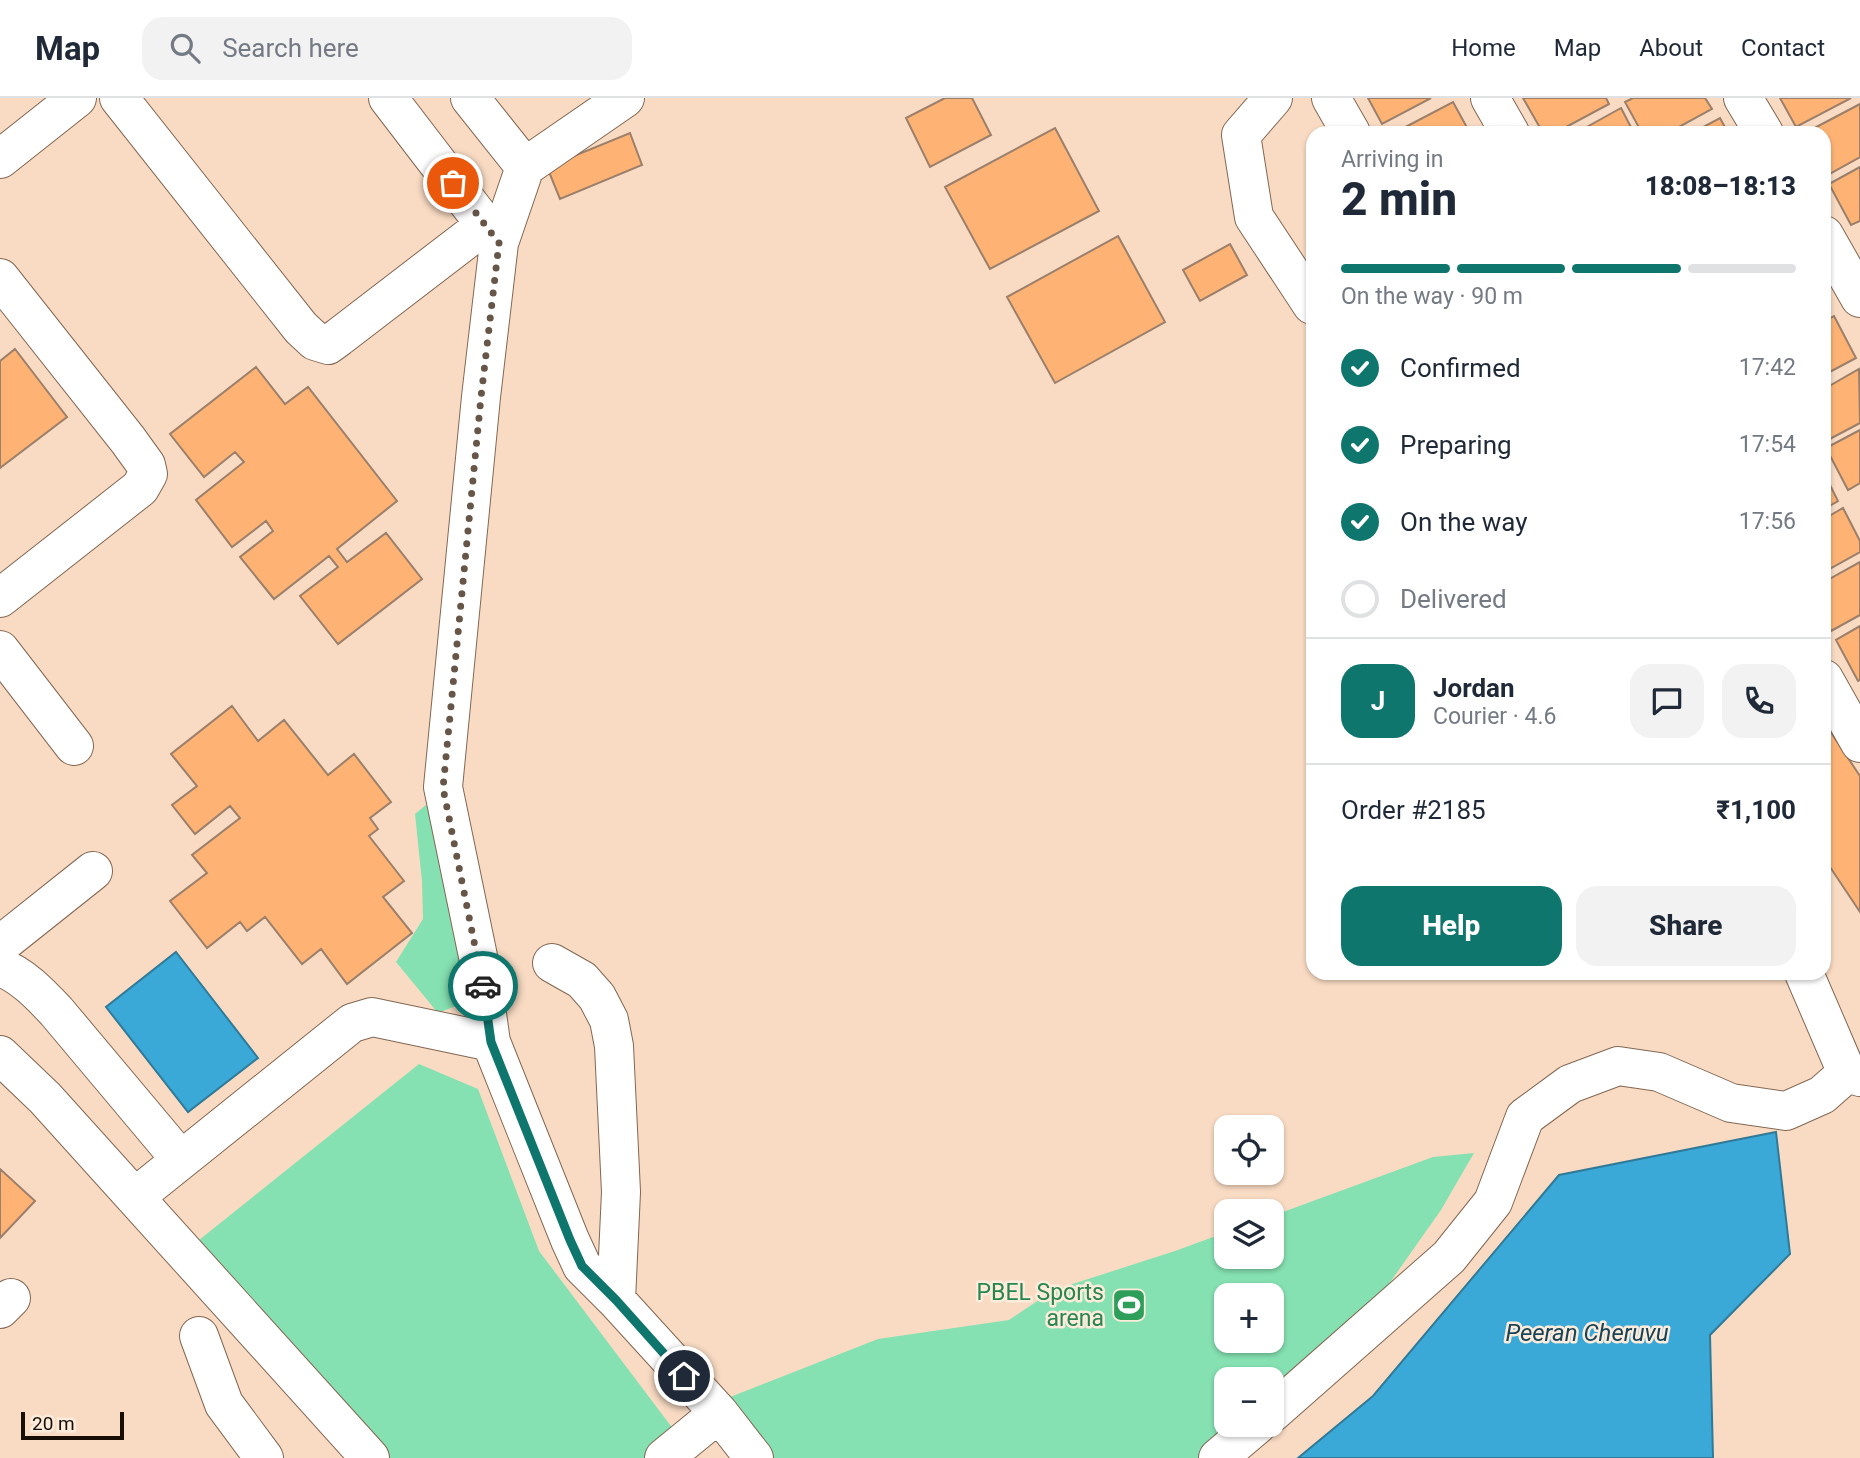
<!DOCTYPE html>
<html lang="en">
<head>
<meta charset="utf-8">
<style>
  :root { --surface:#fff; --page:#f2f2f3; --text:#1f2937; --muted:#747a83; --line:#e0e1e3; --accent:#0f766e }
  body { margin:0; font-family:Roboto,sans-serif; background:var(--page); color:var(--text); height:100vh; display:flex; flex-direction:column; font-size:26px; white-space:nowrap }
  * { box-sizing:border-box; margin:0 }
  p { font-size:23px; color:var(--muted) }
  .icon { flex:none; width:38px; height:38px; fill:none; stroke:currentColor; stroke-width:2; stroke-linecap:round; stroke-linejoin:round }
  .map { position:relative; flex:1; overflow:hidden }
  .sheet { position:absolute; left:1306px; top:28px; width:525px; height:854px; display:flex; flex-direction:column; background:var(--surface); border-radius:21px; box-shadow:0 2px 5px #0004 }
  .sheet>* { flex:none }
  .buttons { position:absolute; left:1214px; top:1017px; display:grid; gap:14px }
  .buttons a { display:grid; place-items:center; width:70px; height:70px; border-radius:14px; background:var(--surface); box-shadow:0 2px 5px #0004; font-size:35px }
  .scale { position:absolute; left:21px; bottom:18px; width:103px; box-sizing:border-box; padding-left:7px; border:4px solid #180e06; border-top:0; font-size:19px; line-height:24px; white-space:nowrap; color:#180e06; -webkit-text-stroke:5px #fdebdc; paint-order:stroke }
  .pin { position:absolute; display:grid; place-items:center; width:60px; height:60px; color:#fff; margin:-30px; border:4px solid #fff; border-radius:50%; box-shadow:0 2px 7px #0007 }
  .courier { position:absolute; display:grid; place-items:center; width:70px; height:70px; margin:-35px; border:5px solid #0f766e; border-radius:50%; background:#fff; color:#222; box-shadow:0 2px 9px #0007 }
  .headline em { font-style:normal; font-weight:800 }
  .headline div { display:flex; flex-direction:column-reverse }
  .headline { display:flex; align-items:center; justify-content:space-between; height:119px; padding:0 35px }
  h1 { font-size:46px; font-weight:800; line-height:52px }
  .bar { display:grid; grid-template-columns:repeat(4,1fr); gap:10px 7px; align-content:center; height:84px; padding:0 35px }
  .bar i { height:9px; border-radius:5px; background:var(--line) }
  .bar .active { background:var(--accent) }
  .bar p { grid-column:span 4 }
  .line { display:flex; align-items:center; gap:18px; padding:0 35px; border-top:2px solid var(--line) }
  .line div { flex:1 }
  .round { display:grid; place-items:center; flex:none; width:74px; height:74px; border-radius:21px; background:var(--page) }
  ol { padding:0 35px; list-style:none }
  li { display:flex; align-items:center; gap:21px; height:77px }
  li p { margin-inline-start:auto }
  li .icon { padding:7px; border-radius:50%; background:var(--accent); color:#fff; stroke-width:4 }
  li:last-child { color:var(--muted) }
  li i { width:38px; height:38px; border:4px solid var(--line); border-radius:50% }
  .primary-button { display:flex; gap:14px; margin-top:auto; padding:14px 35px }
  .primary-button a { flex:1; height:80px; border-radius:21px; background:var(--accent); color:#fff; font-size:28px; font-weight:800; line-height:80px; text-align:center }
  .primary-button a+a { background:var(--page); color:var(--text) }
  header { display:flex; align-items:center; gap:42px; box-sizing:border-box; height:98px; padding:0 35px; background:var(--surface); border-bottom:2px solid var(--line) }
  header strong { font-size:33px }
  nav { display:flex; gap:38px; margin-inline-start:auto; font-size:24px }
  .search { width:490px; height:63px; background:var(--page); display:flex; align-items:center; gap:18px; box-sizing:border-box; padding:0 24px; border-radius:21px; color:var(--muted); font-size:26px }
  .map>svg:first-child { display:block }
  .green { fill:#85e1b1; fill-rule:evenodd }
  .water { fill:#3ba9d7; stroke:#307a98; stroke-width:2 }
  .building { fill:#feb375; stroke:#9b7f6a; stroke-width:2 }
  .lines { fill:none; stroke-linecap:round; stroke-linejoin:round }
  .minor-casing { stroke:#826753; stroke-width:40 }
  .minor { stroke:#fff; stroke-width:38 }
  .done { stroke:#675648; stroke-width:7; stroke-dasharray:0 12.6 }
  .route { stroke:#0f766e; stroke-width:9 }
  .labels { text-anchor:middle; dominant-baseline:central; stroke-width:5; stroke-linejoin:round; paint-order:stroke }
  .leisure-label { font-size:23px; fill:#27864d; stroke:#fdebdc; text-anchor:end }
  .water-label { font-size:24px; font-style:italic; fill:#174458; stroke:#fdebdc }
</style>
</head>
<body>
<header>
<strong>Map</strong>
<div class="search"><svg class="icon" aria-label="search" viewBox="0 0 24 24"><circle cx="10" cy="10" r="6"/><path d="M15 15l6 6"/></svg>Search here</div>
<nav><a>Home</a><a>Map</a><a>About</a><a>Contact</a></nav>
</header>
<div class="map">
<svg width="1860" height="1360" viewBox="0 0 1860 1360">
  <rect width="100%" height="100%" fill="#f9dbc3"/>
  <path class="green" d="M432,702L478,895L466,904L438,915L396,864L423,821L422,783L415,716Z
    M419,966L478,991L539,1153L695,1360H362L194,1146Z
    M1474,1055L1441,1112L1367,1217L1272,1303V1281H1227V1326L1246,1327L1203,1360H761L725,1301L878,1241L1009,1222L1054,1192L1175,1153L1227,1134V1158H1272V1118L1433,1059ZM1227,1197H1272V1242H1227Z"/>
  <path class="water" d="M176,854L258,960L188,1014L106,909Z
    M1776,1034L1790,1156L1710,1237L1713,1360H1298L1373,1298L1559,1077Z"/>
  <path class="building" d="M945,0H972L991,37L930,69L906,20Z
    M1368,0H1431L1382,26Z
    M1523,0H1606L1609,6L1555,35H1543Z
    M1633,0H1705L1712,11L1668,35H1642L1625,4Z
    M1780,0H1851L1796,29Z
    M1453,4L1470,35H1394Z
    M1860,6V59L1824,79V35H1805Z
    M1621,10L1634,35H1576Z
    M1720,20L1728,35H1692Z
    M1055,30L1099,113L990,171L945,89Z
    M630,35L642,67L560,101L547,69Z
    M1860,69V123L1851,127L1829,86Z
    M1118,138L1165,224L1055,285L1007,199Z
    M1230,146L1247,177L1200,203L1183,172Z
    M1834,218L1856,260L1824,277V223Z
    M15,251L67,319L0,370V263Z
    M256,269L285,306L308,289L397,403L337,451L347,464L386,435L422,481L338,546L300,498L338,469L329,458L274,501L240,459L273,433L266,423L232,449L196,402L244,364L235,354L204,379L170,336Z
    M1859,271L1860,325L1824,344V291Z
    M1860,332V385L1848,392L1826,350Z
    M1824,375L1838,403L1824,411Z
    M1843,410L1860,443V454L1824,474V421Z
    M1860,464V517L1831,533L1824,518V484Z
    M1860,528V582L1858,583L1836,542Z
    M232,608L258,643L284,622L328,677L354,656L391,704L370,720L378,731L369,738L404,783L383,799L412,835L347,886L321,851L302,866L265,819L247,833L240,824L207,850L170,803L207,775L192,757L240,720L230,708L195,736L172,707L197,688L171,656Z
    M1824,624L1860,678V814L1824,760Z
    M0,1071L35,1103L0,1140Z"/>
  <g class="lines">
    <g class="minor-casing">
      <path id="minor" d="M119,0L301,230L315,243L328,247L339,239L485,127
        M388,0L499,145
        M470,0L525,69
        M625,0L525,69L499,145L481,299L443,689L480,868L491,944L570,1142L582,1168L616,1202L719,1315L664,1360
        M1273,0L1241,37L1254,119L1312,207
        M1331,0L1351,35
        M1490,0L1510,35
        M1743,0L1764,35
        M0,61L77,0
        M1824,137L1860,200
        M0,180L128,342L146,367L148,376L140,390L0,500
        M0,552L74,648
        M1824,581L1860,645
        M0,847L93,773
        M552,865L582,882L597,899L609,922L614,948L621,1094L616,1202
        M0,869C22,877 40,896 56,913L181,1062
        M1804,875L1847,975L1860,979
        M0,957L45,1000L370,1360
        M135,1099L352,925L372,919L491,944
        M0,1211L11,1200
        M199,1238L224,1306L264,1360
        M719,1315L754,1360
        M1272,1315L1449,1159L1493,1104L1525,1019L1570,986L1618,968L1659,974L1731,1005L1786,1013L1822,997L1847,975
        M1218,1360L1258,1326"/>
    </g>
    <use href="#minor" class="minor"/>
  </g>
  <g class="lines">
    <path class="done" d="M453,85L499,145L481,299L443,690L483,888"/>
    <path class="route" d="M483,888L491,944L570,1142L582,1168L616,1202L684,1278"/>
  </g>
  <defs>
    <g id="stadium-square" transform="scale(1.75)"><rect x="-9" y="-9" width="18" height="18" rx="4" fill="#2e9e5b" stroke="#fdebdc"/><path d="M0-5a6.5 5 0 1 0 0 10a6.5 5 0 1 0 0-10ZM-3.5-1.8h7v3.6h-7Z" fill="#fff"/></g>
  </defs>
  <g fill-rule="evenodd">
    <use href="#stadium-square" x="1129" y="1207"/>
  </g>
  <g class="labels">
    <g class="leisure-label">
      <text x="1104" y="1194">PBEL Sports<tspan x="1104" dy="26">arena</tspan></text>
    </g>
    <g class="water-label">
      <text x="1587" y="1235">Peeran Cheruvu</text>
    </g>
  </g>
</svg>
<div class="buttons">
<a><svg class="icon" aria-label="locate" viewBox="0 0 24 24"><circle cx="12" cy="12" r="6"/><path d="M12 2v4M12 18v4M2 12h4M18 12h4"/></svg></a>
<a><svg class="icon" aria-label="layers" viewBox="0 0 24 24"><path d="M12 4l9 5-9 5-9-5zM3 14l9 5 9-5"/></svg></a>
<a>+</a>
<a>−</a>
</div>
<div class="scale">20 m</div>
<div class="pin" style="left:453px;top:85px;background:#ea580c"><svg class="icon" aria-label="bag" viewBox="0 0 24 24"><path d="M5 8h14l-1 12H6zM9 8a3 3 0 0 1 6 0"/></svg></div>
<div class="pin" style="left:684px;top:1278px;background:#1f2937"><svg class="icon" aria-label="home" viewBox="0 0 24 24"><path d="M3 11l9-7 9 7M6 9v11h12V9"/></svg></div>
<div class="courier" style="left:483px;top:888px"><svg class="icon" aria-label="car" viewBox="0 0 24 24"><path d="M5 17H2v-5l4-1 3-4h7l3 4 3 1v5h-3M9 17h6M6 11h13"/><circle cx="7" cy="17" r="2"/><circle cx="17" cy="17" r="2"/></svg></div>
<section class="sheet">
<div class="headline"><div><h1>2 min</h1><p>Arriving in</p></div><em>18:08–18:13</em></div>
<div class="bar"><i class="active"></i><i class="active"></i><i class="active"></i><i></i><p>On the way · 90 m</p></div>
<ol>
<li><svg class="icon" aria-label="check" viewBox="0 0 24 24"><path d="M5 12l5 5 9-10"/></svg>Confirmed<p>17:42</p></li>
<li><svg class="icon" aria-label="check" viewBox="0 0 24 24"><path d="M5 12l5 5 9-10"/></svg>Preparing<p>17:54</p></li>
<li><svg class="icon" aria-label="check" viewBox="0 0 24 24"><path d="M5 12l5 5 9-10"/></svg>On the way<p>17:56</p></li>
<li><i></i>Delivered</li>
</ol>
<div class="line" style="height:126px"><b class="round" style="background:var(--accent);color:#fff">J</b><div><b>Jordan</b><p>Courier · 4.6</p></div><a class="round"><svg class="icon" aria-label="chat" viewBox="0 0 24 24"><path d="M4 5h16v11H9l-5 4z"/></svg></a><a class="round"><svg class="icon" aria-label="phone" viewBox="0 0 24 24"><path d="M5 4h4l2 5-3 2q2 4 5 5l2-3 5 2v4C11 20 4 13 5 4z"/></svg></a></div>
<div class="line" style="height:91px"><div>Order #2185</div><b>₹1,100</b></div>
<div class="primary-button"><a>Help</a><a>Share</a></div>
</section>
</div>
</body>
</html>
